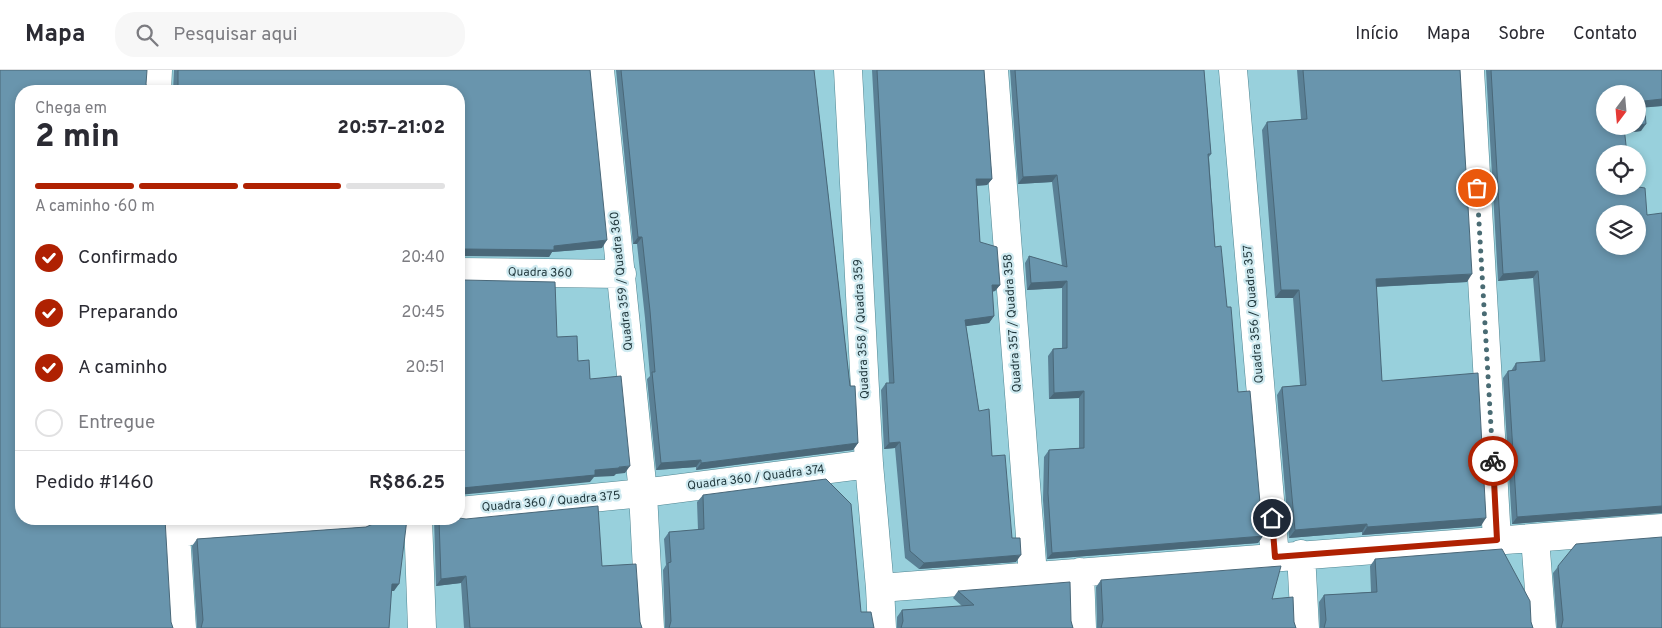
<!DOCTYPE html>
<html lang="pt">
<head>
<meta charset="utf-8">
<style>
  :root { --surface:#fff; --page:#f7f7f7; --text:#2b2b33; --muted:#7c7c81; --line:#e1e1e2; --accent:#af2102 }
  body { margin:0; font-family:Overpass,sans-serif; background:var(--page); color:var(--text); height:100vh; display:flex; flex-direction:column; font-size:19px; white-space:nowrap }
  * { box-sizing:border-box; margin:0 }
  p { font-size:16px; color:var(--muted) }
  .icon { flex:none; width:28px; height:28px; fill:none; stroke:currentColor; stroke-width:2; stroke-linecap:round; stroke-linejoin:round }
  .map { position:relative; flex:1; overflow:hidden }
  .sheet { position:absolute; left:15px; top:15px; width:450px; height:440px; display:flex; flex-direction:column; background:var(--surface); border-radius:20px; box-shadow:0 2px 8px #0003 }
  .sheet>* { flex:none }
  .needle { width:32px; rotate:196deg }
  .tools { position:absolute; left:1596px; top:15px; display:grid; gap:10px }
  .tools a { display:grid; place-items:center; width:50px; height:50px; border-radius:50%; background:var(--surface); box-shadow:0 2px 8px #0003; font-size:25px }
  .pin { position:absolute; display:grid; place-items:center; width:42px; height:42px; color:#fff; margin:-21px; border:2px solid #fff; border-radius:50%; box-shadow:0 1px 5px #0007 }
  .courier { position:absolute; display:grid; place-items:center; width:50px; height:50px; margin:-25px; border:4px solid #af2102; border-radius:50%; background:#fff; color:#222; box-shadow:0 1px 6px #0007 }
  .headline em { font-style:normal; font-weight:800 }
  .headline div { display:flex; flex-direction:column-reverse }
  .headline { display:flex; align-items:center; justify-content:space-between; height:85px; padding:0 20px }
  h1 { font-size:32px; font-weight:800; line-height:38px }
  .bar { display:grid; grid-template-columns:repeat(4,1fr); gap:8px 5px; align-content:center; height:60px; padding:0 20px }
  .bar i { height:6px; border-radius:4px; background:var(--line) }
  .bar .on { background:var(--accent) }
  .bar p { grid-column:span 4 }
  .line { display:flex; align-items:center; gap:12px; padding:0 20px; border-top:1px solid var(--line) }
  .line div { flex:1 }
  ol { padding:0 20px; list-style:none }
  li { display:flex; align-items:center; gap:15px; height:55px }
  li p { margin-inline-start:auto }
  li .icon { padding:5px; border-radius:50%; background:var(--accent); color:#fff; stroke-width:4 }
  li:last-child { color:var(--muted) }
  li i { width:28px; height:28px; border:2px solid var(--line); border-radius:50% }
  header { display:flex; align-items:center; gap:30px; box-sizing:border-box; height:70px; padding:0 25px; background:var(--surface); border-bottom:1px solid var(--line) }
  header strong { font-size:24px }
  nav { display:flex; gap:28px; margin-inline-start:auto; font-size:18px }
  .search { width:350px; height:45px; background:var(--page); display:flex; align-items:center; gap:12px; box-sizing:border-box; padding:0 18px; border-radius:20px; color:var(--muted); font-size:19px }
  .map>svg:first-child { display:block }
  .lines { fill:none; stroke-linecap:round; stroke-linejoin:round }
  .street-casing { stroke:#4f8591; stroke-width:29 }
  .street { stroke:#fff; stroke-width:28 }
  .wall { fill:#5a8095 }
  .shaded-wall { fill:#4a6879 }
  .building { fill:#6995ad; stroke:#4a6879; fill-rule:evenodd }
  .done { stroke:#496b73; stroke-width:5; stroke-dasharray:0 9 }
  .route { stroke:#af2102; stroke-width:6 }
  .labels { text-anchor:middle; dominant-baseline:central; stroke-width:4.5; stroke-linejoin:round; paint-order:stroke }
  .street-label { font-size:12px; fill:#1e353a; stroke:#d0ebf1 }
</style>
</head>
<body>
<header>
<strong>Mapa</strong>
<div class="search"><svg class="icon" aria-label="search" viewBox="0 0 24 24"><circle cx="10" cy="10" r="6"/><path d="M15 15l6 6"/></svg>Pesquisar aqui</div>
<nav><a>Início</a><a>Mapa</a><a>Sobre</a><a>Contato</a></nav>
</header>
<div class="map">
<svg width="1662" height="558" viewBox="0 0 1662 558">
  <rect width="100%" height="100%" fill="#98d0dc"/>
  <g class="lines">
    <g class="street-casing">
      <path id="street" d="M600,0L643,423L650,558
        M848,0L869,394L880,518L882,558
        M994,0L1033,505
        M1233,0L1275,487
        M1470,0L1497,470
        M157,21L158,0
        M459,202L622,204
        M459,441L643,423L869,394
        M175,449L182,558
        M418,449L422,558
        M176,462L359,449
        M1535,468L1542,558
        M1301,484L1305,558
        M1080,502L1082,558
        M880,518L1662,458"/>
    </g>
    <use href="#street" class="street"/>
  </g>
  <path class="wall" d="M174,0H590L602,178L552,182L549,187L459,21H173Z
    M616,0H814L850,316L858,373L853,380L696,400V397L656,400L647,309L650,306L645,248L637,174H633Z
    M872,0H984L992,109L987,115L976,116L980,172L1000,215L995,221L992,222L994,246L989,253L966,256L979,341L992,386L1012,468L1016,492L919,499L905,488L895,378L884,379L881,320L886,313H889Z
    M1010,0H1204L1211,84L1209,87L1215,177L1227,237L1238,322L1263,466L1258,473L1047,489L1043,430L1044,387L1049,380L1079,378V328L1049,329L1048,286L1053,279L1062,278V218L1027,220L1025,193L1029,186L1062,196L1052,112L1018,114Z
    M1297,0H1460L1467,212L1376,217L1382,311L1481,456L1362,465V462L1289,468L1277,325L1282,317L1300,315L1293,228H1275L1262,60L1267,52L1301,49Z
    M1486,0H1662V36L1645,37L1641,61L1625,63L1605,84L1647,145L1661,442L1512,454L1503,308L1508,301H1511L1516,293L1540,291L1533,208L1498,211Z
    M703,425L861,542L874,558H665L663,500L666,495L664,469L669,462L698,460L697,432Z
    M374,449H407L394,521H391L389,558H197L192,476L197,469L366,457L373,454Z
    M434,449H459L602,496L640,552L642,558H464L461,513L436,516Z
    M1576,474L1662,558H1557L1553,503Z
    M1375,489L1531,552L1533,558H1320L1319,532L1324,525L1371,522L1370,496Z
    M1101,510L1272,529L1294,552L1296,558H1097L1096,517Z
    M958,521L1071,551L1073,558H897V547L902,540L962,536L953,528Z"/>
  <path class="shaded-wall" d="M1662,29V36L1639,38L1644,31Z
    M1646,54L1641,61L1619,64L1624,57L1638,56V55Z
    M1057,105L1052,112L1018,114L1023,107Z
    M976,109H992L987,115L971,116Z
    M638,167H642L637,174H633Z
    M607,170L602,178L552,182L549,187L459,186V181L464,179L554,176Z
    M1538,201L1533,208L1498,211L1503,204Z
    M1472,204L1467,212L1370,217L1376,209Z
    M1067,211L1062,218L1027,220L1031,213Z
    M992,215H1000L995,221L987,222Z
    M1281,220H1299L1293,228H1275Z
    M994,246L989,253L960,257L965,250Z
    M1084,321L1079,328L1049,329L1054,323Z
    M900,372L895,378L884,379L889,373Z
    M858,373L853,380L696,400L701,393Z
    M701,390L696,397L656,400L661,393Z
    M630,396L625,403L616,404L614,406L594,407L590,412L459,425V420L462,418L595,400Z
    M1662,436V443L1512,454L1517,447Z
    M1486,448L1481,456L1362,465L1367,457Z
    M1367,454L1362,462L1289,468L1295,460Z
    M1263,466L1258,473L1047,489L1052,483Z
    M1021,485L1016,492L919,499L924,493Z
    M466,506L461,513L436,516L441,509Z
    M392,514H399L394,521H387Z"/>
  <path class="building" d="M0,0H147L146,14L148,21H21V449H165L171,552L173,558H0Z
    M178,0H590L607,170L554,176V180L464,179L459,181V21H176L178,15Z
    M621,0H814L850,316H855L858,373L701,393V390L661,393L652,302H655L650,241L642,167H638Z
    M877,0H984L992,109H976L980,172L997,177L1000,215H992L994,246L965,250L979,341L989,339L992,386L1005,385L1012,468H1020L1021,485L924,493L910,481L900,372L889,373L886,313H894Z
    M1015,0H1204L1211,84H1208L1215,177L1221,176L1227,237H1231L1238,322L1250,321L1263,466L1052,483L1048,423L1049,380L1084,378V321L1054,323L1053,279L1067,278V211L1031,213L1029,186L1067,197L1057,105L1023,107Z
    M1303,0H1460L1472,204L1376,209L1382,311L1478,303L1486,448L1367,457V454L1295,460L1282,317L1306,315L1299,220H1281L1267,52L1307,49Z
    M1491,0H1662V29L1644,31L1646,54L1638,55V24H1605V56H1628L1624,57L1627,84H1605V116H1632L1645,118L1647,145L1662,143V436L1517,447L1508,301L1516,300V293L1545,291L1538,201L1503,204ZM1605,144H1638V176H1605Z
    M459,209L463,210L555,212L557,267L577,266L578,291L589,290L590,309L621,306L630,396L619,397V398L595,400V405L462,418L459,420Z
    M826,409L851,434L861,542H871L874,558H669L671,551L668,493L671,492L669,462L704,459L703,425Z
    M598,436L602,496L636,494L640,552L642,558H470L466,506L441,509L439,449L459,448L466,449Z
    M378,449H407L399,514H392L389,558H201L203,550L197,469L366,457L373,454Z
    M1662,467V558H1561L1563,550L1558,496L1576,474Z
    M1502,479L1530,531L1531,552L1533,558H1324L1326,550L1324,525L1377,522L1375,489Z
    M1281,496L1272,529L1293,527L1294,552L1296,558H1101L1103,550L1101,510Z
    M1070,512L1071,551L1073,558H901L903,551L902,540L974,535L958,521Z"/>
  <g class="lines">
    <path class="done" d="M1477,118L1493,391"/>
    <path class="route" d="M1272,448L1275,487L1497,470L1493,391"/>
  </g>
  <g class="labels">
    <g class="street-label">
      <text transform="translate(540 203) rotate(1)">Quadra 360</text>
      <text transform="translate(622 211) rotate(-96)">Quadra 359 / Quadra 360</text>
      <text transform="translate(1254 244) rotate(-95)">Quadra 356 / Quadra 357</text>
      <text transform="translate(1013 253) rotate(-94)">Quadra 357 / Quadra 358</text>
      <text transform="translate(862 259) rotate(-93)">Quadra 358 / Quadra 359</text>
      <text transform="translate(756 408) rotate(-7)">Quadra 360 / Quadra 374</text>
      <text transform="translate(551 432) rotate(-5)">Quadra 360 / Quadra 375</text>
    </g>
  </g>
</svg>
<div class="tools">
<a><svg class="needle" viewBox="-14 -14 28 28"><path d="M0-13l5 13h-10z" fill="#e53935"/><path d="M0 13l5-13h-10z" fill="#7c7c81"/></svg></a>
<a><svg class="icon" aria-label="locate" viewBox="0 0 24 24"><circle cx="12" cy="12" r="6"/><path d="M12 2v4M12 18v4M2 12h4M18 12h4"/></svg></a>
<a><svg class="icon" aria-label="layers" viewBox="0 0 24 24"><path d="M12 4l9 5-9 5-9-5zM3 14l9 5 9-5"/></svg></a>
</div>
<div class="pin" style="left:1477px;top:118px;background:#ea580c"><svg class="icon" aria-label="bag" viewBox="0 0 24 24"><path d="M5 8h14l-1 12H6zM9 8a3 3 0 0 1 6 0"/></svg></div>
<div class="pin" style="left:1272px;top:448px;background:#1f2937"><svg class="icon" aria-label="home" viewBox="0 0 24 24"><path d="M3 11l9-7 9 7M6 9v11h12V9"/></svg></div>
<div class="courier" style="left:1493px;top:391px"><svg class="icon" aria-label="bike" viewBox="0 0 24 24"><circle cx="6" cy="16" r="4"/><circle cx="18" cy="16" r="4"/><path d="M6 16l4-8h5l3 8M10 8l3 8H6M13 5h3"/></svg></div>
<section class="sheet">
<div class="headline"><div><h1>2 min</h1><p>Chega em</p></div><em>20:57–21:02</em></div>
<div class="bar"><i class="on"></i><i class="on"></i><i class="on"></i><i></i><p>A caminho · 60 m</p></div>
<ol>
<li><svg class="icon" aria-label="check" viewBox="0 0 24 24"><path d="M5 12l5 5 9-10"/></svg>Confirmado<p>20:40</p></li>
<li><svg class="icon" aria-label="check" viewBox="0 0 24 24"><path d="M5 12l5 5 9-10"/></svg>Preparando<p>20:45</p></li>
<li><svg class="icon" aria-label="check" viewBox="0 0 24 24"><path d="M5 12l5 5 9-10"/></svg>A caminho<p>20:51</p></li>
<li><i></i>Entregue</li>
</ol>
<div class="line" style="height:65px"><div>Pedido #1460</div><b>R$86.25</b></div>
</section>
</div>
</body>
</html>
